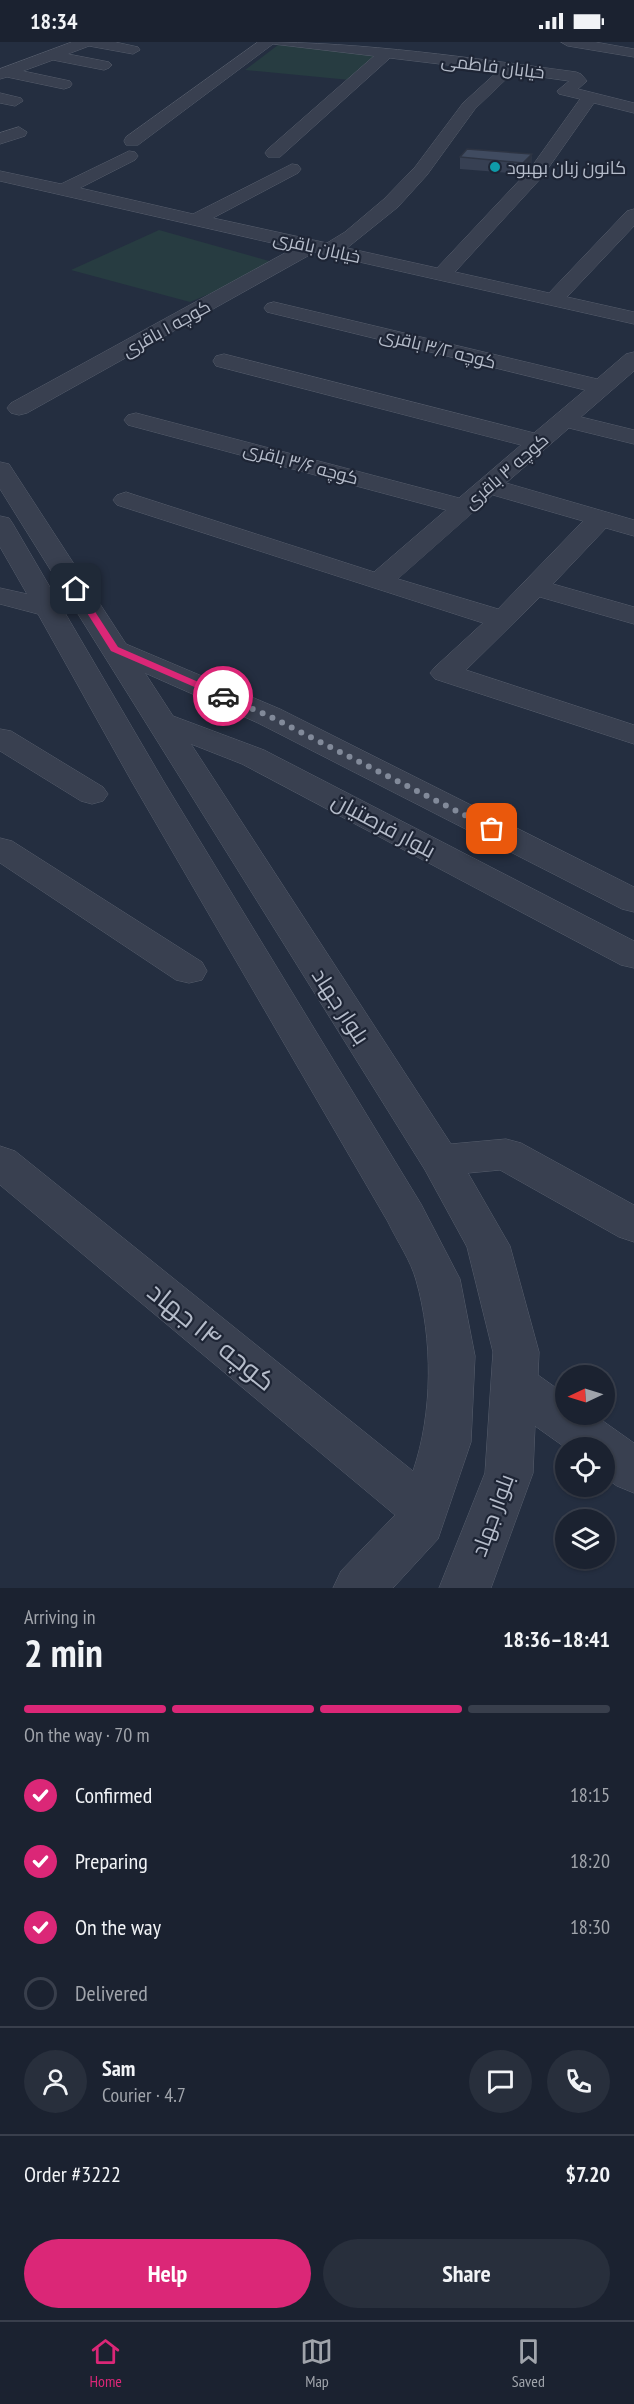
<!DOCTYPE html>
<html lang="en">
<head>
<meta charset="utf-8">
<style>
  :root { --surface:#1b2230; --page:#282f3c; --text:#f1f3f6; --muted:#a0a4ab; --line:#393f4c; --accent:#db2777 }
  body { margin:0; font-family:"PT Sans Narrow",Cairo,sans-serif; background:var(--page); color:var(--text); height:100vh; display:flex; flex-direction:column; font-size:22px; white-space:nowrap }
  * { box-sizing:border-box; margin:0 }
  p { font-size:20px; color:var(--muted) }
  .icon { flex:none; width:33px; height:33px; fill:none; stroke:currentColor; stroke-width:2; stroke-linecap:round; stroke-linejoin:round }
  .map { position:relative; height:1546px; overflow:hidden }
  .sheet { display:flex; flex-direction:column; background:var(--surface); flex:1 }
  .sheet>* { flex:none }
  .needle { width:39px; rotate:266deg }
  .controls { position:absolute; left:555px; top:1323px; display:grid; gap:12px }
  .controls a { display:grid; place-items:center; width:60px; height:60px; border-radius:50%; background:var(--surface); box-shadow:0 2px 4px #0004,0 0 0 2px var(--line); font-size:30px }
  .pin { position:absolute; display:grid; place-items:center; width:51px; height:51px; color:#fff; margin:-26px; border-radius:12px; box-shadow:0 3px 9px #0006 }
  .courier { position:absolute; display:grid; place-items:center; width:60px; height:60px; margin:-30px; border:4px solid #db2777; border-radius:50%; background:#fff; color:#222; box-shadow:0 2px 8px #0007 }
  .overview em { font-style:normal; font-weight:800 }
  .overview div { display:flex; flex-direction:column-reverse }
  .overview { display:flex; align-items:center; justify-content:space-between; height:102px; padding:0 24px }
  h1 { font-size:39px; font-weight:800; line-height:45px }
  .bar { display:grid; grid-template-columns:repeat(4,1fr); gap:9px 6px; align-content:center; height:72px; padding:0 24px }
  .bar i { height:8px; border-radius:4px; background:var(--line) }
  .bar .active { background:var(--accent) }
  .bar p { grid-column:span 4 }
  .line { display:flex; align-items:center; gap:15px; padding:0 24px; border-top:2px solid var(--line) }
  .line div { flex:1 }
  .round { display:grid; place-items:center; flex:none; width:63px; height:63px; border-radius:32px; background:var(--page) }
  ol { padding:0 24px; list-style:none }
  li { display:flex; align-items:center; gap:18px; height:66px }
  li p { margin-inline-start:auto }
  li .icon { padding:6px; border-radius:50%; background:var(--accent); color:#fff; stroke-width:4 }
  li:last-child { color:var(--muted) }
  li i { width:33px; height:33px; border:3px solid var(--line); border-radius:50% }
  .cta { display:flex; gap:12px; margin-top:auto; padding:12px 24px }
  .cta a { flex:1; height:69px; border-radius:36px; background:var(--accent); color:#fff; font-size:24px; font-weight:800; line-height:69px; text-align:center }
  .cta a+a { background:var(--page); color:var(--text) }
  .status { display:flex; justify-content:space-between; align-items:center; height:42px; padding:0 30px; background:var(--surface); direction:ltr }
  .status svg { height:16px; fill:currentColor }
  .tabs { display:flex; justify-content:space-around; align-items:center; height:84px; border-top:2px solid var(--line); background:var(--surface); font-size:16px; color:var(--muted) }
  .tabs a { display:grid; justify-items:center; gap:3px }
  .tabs .active { color:var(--accent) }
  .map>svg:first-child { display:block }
  .green { fill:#273c41 }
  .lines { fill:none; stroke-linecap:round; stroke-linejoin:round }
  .minor-casing { stroke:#575e6d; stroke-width:1 }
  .minor { fill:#394050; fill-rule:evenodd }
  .wall { fill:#374053 }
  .shaded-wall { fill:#2d3443 }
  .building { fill:#404b60; stroke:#2d3443; stroke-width:1.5 }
  .route { fill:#db2777 }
  .done { stroke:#828a9a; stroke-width:6; stroke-dasharray:0 10.8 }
  .culture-dot { fill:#0f9aa8; stroke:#1e2535; stroke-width:2 }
  .labels { text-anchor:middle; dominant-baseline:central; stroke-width:4.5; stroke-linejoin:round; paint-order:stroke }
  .far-street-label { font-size:18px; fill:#b5bcca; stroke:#1e2535 }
  .far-poi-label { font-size:18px; fill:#b5bcca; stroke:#1e2535; text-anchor:start }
  .street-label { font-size:22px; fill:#b5bcca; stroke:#1e2535 }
  .near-street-label { font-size:27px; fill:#b5bcca; stroke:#1e2535 }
</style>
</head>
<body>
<div class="status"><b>18:34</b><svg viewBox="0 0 49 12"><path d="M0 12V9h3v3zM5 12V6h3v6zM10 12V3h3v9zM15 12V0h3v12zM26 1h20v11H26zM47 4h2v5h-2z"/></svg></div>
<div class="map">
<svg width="634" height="1546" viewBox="0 0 634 1546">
  <rect width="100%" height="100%" fill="#242e40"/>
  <path class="green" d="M278,3L377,13L350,38L245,28Z
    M159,188L280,222L190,260L71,228Z"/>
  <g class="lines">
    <g class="minor-casing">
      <path id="minor" d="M72,0H115L138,5L140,8L133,12L89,4L68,12L109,20L112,23L109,26L104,28L53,18L23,29L70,39L72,42L70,45L64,47L7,35L0,37V27Z
        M258,0C365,0 471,16 576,30L581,32L587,39L578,47L634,61V71L594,61L542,135L455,230L549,251L627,169L634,167V184L567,255L634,270V282L315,210L27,371L19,373L11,371L7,366L11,361L294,206L0,139V129L61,142L129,109L135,110L138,114L135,118L80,146L193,172L292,122L298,123L301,127L298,131L213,176L327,201L345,190L384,157L415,125L463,61L498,29L390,16L280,115H268L265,111L268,107L374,14L273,2L138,103H126L124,99L126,95ZM513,31L569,39L557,49L559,52L580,57L530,127L437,226L347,206L398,165L427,133L475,67Z
        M561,0H595L634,7V15L568,4Z
        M0,51L21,56L23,59L15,64L0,61Z
        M19,85L27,90L25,94L0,102V91Z
        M274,260L597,337L626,312L634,310V329L581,375L634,388V402L569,386L506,441L634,478V494L606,486L553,542L634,565V582L540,555L466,628L634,683V702L435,637L430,631L435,625L483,581L117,463L113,458L117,453L126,450L135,453L374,530L446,468L128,383L124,378L128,373L136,371L459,456L521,403L216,324L213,319L216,314L224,312L534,391L585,348L267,270L264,266L267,262ZM493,453L583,479L498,567L398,537Z
        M0,420L9,422L126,602L280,667L634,845V870L622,867L258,681L145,631L173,674L264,708L634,899V926L621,923L242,722L191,702L451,1102L506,1097L521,1101L634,1163V1200L619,1195L500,1128L468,1131L510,1204L539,1310L538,1333L566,1353V1372H593L634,1401V1451L617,1444L604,1435V1406H566L535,1384L533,1431L491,1546H439L485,1431L493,1310L467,1205L425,1128L0,447Z
        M0,474L9,476L13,482L164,740L421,1162L460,1237L475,1314L471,1400L438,1497L393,1546H333L341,1529L395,1473L0,1143V1104L15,1109L413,1429C433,1371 433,1297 416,1238C411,1219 397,1199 388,1180L132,740L38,572L0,562V546L27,552L0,505Z
        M0,687L11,689L103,745L108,752L103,759L92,762L81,759L0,709Z
        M0,796L12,799L202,920L207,929L202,938L189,941L176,938L0,821Z"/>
    </g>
    <use href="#minor" class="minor"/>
  </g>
  <path class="wall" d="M532,112L531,123L522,132L460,127V115Z"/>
  <path class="shaded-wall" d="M532,112L531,123L522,132L523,121Z"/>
  <path class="building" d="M467,107L532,112L523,121L460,115Z"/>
  <path class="route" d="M73,545H79L118,605L226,652V656H220L111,609L72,547Z"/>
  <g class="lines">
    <path class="done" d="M223,654L269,674L492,787"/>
  </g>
  <circle class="culture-dot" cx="495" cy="125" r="6"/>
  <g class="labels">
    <g class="far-street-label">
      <text transform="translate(493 24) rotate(7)">خیابان فاطمی</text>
      <text transform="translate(317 205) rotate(13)">خیابان باقری</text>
      <text transform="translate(166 286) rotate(-29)">کوچه ۱ باقری</text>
      <text transform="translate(438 306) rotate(14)">کوچه ۳/۲ باقری</text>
      <text transform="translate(301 421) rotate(15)">کوچه ۳/۶ باقری</text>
      <text transform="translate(506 429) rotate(-41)">کوچه ۳ باقری</text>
    </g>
    <g class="far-poi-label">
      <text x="507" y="125">کانون زبان بهبود</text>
    </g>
    <g class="street-label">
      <text transform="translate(384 783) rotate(28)">بلوار فرصتیان</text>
      <text transform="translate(341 964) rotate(57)">بلوار جهاد</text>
      <text transform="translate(492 1473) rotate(-70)">بلوار جهاد</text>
    </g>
    <g class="near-street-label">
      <text transform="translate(212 1294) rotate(39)">کوچه ۱۴ جهاد</text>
    </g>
  </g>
</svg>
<div class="controls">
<a><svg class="needle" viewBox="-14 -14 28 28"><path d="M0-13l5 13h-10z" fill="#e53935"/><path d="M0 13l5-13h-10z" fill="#a0a4ab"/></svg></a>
<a><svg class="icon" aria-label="locate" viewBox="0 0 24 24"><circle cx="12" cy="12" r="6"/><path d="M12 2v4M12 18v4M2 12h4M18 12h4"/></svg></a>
<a><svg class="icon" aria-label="layers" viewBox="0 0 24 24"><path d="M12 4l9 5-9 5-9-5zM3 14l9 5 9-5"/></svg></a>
</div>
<div class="pin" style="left:492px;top:787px;background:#ea580c"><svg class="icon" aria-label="bag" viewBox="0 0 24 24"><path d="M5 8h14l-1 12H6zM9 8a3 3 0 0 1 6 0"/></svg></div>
<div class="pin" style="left:76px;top:547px;background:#1f2937"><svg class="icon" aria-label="home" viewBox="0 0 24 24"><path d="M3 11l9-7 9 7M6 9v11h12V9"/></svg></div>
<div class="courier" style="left:223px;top:654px"><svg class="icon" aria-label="car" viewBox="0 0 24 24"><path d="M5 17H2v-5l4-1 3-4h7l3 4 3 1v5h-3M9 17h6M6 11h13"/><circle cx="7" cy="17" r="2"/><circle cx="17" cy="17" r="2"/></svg></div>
</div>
<section class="sheet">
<div class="overview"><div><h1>2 min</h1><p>Arriving in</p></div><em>18:36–18:41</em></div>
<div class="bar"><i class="active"></i><i class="active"></i><i class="active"></i><i></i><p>On the way · 70 m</p></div>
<ol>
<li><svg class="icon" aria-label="check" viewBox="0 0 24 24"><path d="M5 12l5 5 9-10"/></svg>Confirmed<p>18:15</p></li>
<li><svg class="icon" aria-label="check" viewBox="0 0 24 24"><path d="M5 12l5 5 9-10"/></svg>Preparing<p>18:20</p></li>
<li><svg class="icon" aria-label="check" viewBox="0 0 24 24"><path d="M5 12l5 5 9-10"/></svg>On the way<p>18:30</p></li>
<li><i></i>Delivered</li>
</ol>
<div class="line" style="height:108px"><a class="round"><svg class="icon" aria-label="person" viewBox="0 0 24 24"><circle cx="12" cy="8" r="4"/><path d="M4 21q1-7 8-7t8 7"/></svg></a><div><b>Sam</b><p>Courier · 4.7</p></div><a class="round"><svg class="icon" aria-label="chat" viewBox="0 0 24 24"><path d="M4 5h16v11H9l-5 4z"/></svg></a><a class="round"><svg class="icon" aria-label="phone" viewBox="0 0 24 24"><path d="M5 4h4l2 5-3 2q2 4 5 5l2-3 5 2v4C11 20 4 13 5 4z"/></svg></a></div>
<div class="line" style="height:78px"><div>Order #3222</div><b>$7.20</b></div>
<div class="cta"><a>Help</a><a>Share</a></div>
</section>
<nav class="tabs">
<a class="active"><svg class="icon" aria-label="home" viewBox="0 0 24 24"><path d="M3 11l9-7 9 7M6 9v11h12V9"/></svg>Home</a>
<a><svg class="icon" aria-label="map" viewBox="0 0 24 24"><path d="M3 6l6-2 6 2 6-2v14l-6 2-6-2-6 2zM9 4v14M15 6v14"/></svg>Map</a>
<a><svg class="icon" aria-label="saved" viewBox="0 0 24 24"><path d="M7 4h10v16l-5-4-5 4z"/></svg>Saved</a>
</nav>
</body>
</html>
